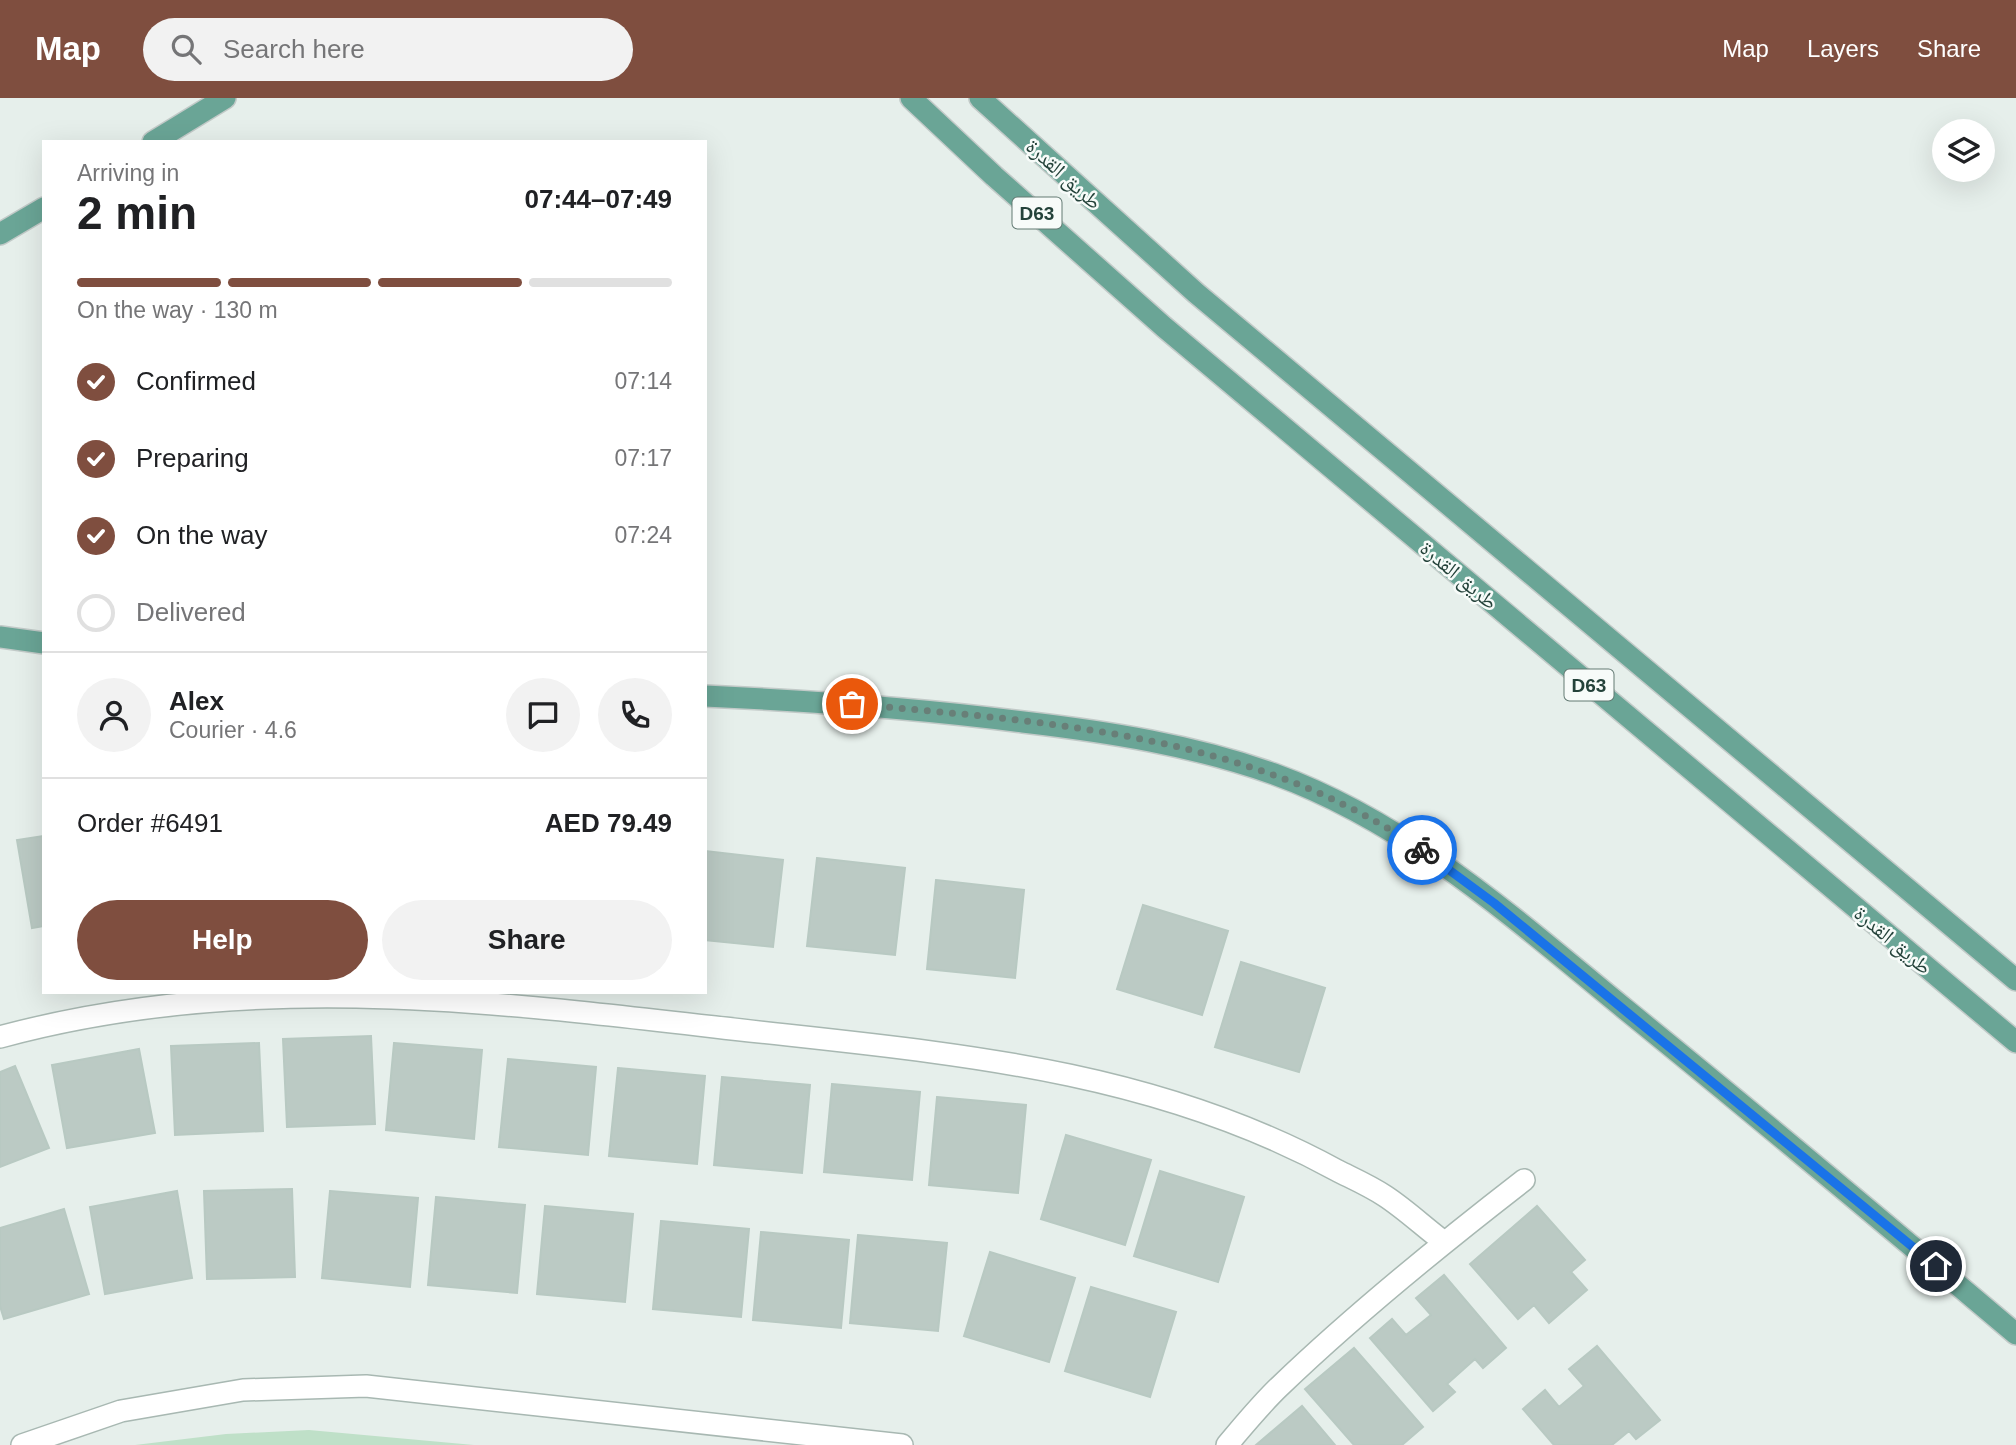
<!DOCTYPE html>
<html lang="en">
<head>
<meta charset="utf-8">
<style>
  :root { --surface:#fff; --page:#f2f2f2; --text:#202124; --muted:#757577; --line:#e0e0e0; --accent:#7f4e3f }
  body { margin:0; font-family:Helvetica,"Noto Naskh Arabic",sans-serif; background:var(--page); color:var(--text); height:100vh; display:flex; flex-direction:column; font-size:26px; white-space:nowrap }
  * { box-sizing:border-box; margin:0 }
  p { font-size:23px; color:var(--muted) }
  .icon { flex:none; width:38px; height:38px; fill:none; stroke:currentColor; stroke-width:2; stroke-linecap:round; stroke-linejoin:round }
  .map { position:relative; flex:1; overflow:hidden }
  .details { position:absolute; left:42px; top:42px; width:665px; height:854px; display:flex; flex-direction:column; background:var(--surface); border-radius:0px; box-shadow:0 7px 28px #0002 }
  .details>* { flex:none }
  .fabs { position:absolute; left:1932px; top:21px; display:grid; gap:14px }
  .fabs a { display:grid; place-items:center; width:63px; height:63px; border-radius:50%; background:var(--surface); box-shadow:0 7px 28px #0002; font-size:35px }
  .pin { position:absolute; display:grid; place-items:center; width:60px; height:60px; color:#fff; margin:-30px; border:4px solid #fff; border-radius:50%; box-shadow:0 2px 7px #0007 }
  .courier { position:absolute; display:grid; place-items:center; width:70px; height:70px; margin:-35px; border:5px solid #1a73e8; border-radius:50%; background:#fff; color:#222; box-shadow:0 2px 9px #0007 }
  .head em { font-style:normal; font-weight:700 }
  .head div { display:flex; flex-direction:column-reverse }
  .head { display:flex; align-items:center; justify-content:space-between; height:119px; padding:0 35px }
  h1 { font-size:46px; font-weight:700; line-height:52px }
  .bar { display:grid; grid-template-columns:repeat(4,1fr); gap:10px 7px; align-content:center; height:84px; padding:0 35px }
  .bar i { height:9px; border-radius:5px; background:var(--line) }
  .bar .current { background:var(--accent) }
  .bar p { grid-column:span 4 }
  .line { display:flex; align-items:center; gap:18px; padding:0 35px; border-top:2px solid var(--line) }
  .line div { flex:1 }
  .round { display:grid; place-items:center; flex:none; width:74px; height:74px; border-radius:37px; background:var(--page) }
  ol { padding:0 35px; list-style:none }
  li { display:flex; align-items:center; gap:21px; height:77px }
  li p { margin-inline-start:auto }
  li .icon { padding:7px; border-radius:50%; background:var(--accent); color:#fff; stroke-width:4 }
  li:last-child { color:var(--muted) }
  li i { width:38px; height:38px; border:4px solid var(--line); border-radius:50% }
  .cta { display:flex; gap:14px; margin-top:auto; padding:14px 35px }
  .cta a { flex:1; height:80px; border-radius:42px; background:var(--accent); color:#fff; font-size:28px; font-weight:700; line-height:80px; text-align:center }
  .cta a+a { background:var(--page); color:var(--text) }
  header { display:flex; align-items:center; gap:42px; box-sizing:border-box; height:98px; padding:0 35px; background:var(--accent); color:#fff }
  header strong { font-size:33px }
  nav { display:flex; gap:38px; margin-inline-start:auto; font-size:24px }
  .search { width:490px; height:63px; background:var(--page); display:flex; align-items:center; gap:18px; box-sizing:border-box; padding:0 24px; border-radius:38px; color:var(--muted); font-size:26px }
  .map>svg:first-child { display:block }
  .green { fill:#bfe0c8 }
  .building { fill:#bbcac4; stroke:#b8c9c2; stroke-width:2 }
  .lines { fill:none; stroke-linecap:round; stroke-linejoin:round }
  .minor-casing { stroke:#a8b8b2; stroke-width:24 }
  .major-casing { stroke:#c2cac8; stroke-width:24 }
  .minor { stroke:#fff; stroke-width:21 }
  .major { stroke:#6aa596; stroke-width:21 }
  .done { stroke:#687f78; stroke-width:7; stroke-dasharray:0 12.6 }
  .route { stroke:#1a73e8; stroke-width:9 }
  .labels { text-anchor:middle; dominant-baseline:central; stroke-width:5; stroke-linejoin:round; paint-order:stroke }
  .shield { fill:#f7fbf9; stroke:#637a73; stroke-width:2 }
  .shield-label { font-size:19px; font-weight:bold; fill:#24423a }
  .street-label { font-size:21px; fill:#24423a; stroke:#f7fbf9 }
</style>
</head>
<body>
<header>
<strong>Map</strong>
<div class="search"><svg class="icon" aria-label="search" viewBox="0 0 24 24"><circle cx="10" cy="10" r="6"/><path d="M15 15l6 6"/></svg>Search here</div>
<nav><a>Map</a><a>Layers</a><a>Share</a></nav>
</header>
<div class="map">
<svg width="2016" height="1347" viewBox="0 0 2016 1347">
  <rect width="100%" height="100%" fill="#e6efeb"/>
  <path class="green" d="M309,1332L474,1347H135L226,1336Z"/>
  <path class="building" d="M44,738V828L32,830L17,742Z
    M705,753L783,762L773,849L705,842Z
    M817,760L905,770L895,857L807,848Z
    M936,782L1024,792L1015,880L927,871Z
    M1143,807L1228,833L1202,917L1117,891Z
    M1241,864L1325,890L1299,974L1215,949Z
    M371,938L375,1026L287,1029L283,941Z
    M259,945L263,1033L175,1037L171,948Z
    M394,945L482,952L474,1041L386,1032Z
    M139,951L155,1035L67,1050L52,967Z
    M508,961L596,969L588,1057L499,1049Z
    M15,968L49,1050L0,1069V974Z
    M618,970L705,978L697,1066L609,1058Z
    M722,979L810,987L802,1075L714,1067Z
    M832,986L920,994L912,1082L824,1074Z
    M937,999L1026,1007L1018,1095L929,1087Z
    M1066,1037L1151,1062L1125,1147L1041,1121Z
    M1160,1073L1244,1099L1218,1184L1134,1158Z
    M292,1091L295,1179L207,1181L204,1093Z
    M177,1093L192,1180L105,1196L90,1109Z
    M330,1093L418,1100L410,1189L322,1180Z
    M436,1099L525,1107L517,1195L428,1187Z
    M545,1108L633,1116L625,1204L537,1196Z
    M1537,1108L1585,1162L1571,1174L1587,1192L1549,1225L1534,1207L1518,1221L1470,1166Z
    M64,1111L89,1196L4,1221L0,1208V1130Z
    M661,1123L749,1131L741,1219L653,1211Z
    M761,1134L849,1142L841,1230L753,1222Z
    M858,1137L947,1145L938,1233L850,1225Z
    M990,1154L1075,1180L1049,1264L964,1238Z
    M1444,1177L1506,1250L1483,1270L1475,1261L1447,1286L1455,1294L1433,1313L1370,1240L1392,1221L1406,1237L1431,1217L1416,1200Z
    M1091,1189L1176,1214L1150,1299L1065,1273Z
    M1597,1248L1660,1322L1636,1341L1629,1333L1612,1347H1554L1523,1311L1545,1292L1559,1309L1584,1288L1569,1271Z
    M1354,1250L1423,1329L1402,1347H1354L1305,1291Z
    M1302,1308L1335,1347H1256Z"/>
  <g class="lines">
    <g class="minor-casing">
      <path id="minor" d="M0,939C239,874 473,901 715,929C932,954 1143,966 1338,1073C1354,1081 1370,1088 1385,1098C1405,1111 1424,1129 1444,1144
        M22,1347L121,1313L243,1292L366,1288L902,1347
        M1227,1347C1244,1327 1261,1306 1280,1288C1357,1214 1440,1147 1524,1082"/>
    </g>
    <g class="major-casing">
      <path id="major" d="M911,0L994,78L1164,229L2016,944
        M980,0L1196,195L2016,882
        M153,44L225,0
        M0,136L44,110
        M0,539L44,545
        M705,598C812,603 917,610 1023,624C1109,634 1192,647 1274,676C1409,725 1516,822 1625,911C1757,1018 1887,1127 2016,1236"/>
    </g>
    <use href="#minor" class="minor"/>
    <use href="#major" class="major"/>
  </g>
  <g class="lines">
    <path class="done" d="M852,606C1050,624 1252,636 1422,752"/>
    <path class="route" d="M1422,752L1494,805L1936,1168"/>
  </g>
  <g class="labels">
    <g class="shield">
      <rect x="1012.5" y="99.5" width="49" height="31" rx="5"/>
      <rect x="1564.5" y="571.5" width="49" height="31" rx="5"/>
    </g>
    <g class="shield-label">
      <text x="1037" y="115">D63</text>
      <text x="1589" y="587">D63</text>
    </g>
    <g class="street-label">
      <text transform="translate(1064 76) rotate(42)">طريق القدرة</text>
      <text transform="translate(1459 477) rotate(40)">طريق القدرة</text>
      <text transform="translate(1893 842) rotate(40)">طريق القدرة</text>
    </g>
  </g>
</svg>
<div class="fabs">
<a><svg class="icon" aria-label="layers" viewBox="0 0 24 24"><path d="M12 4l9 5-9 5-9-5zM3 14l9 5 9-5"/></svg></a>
</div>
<div class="pin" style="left:852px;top:606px;background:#ea580c"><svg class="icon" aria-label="bag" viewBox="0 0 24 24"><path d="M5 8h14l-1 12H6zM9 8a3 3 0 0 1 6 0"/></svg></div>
<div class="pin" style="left:1936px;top:1168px;background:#1f2937"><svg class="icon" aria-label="home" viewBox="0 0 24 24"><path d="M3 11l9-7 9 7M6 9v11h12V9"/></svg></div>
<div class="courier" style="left:1422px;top:752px"><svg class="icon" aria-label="bike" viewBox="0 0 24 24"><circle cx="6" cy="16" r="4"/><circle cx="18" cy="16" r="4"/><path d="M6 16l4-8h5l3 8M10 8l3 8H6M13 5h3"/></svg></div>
<section class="details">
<div class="head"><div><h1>2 min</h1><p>Arriving in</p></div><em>07:44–07:49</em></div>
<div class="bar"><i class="current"></i><i class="current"></i><i class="current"></i><i></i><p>On the way · 130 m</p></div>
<ol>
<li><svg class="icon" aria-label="check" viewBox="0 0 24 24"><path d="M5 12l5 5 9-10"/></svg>Confirmed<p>07:14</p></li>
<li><svg class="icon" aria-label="check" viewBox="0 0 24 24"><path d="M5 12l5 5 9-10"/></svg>Preparing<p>07:17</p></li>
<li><svg class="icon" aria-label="check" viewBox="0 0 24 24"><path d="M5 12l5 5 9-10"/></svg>On the way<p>07:24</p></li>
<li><i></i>Delivered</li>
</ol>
<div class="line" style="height:126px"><a class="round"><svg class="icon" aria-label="person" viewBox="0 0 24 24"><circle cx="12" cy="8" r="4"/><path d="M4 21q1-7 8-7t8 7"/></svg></a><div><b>Alex</b><p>Courier · 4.6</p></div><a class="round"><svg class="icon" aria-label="chat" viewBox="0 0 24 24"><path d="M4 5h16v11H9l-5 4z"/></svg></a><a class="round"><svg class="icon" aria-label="phone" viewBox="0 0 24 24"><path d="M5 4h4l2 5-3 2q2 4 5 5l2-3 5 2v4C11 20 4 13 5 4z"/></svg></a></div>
<div class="line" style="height:91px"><div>Order #6491</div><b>AED 79.49</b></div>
<div class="cta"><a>Help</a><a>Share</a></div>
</section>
</div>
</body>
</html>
